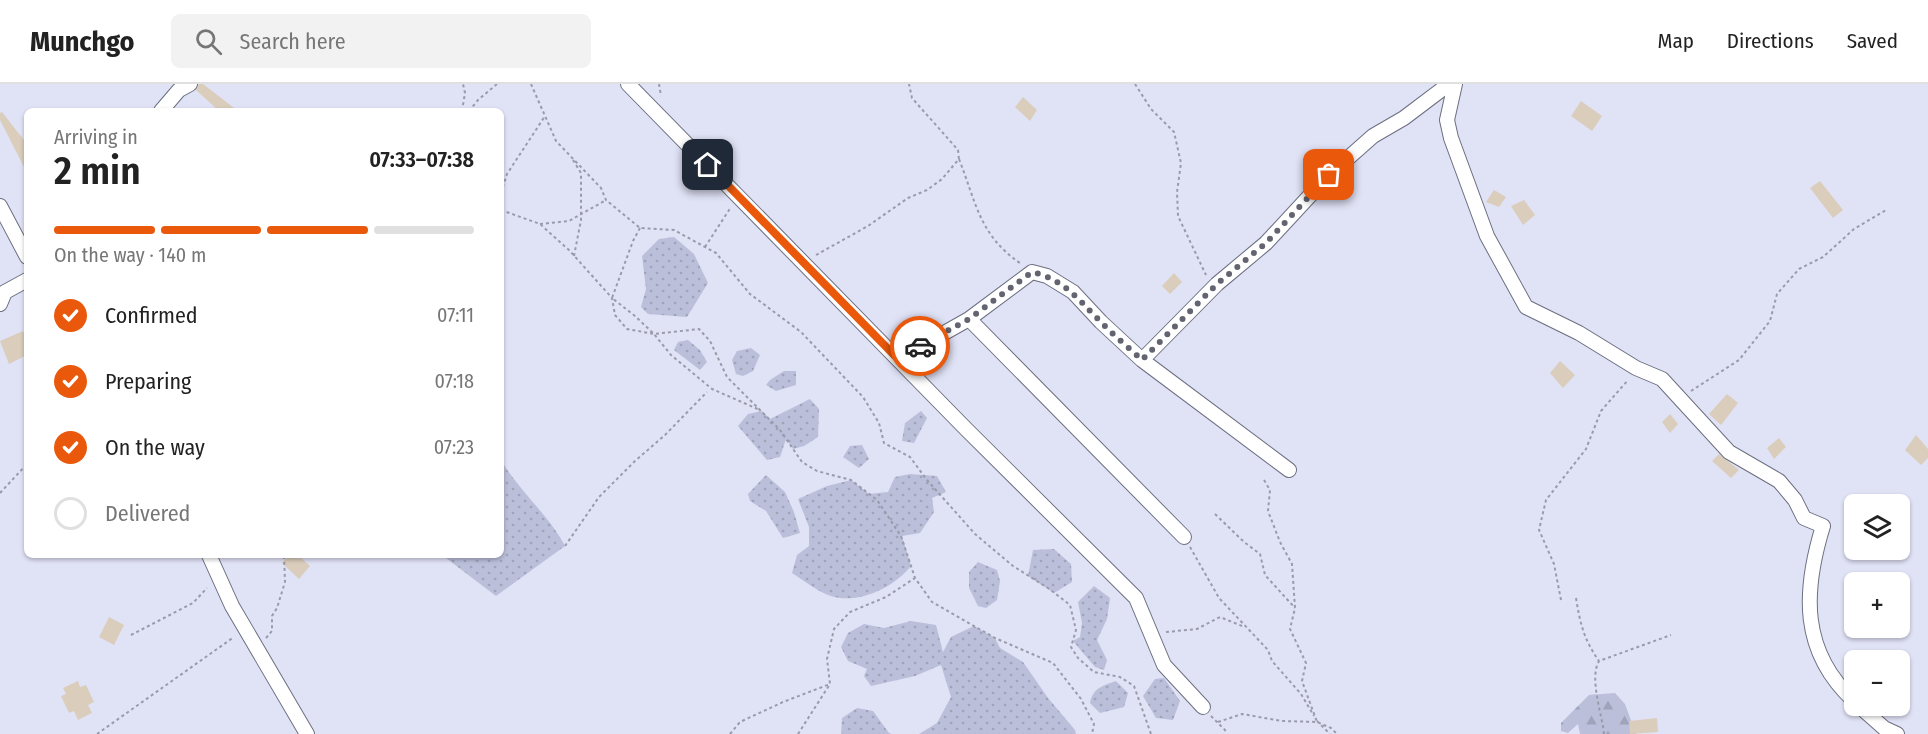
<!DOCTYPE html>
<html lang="en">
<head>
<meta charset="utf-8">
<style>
  :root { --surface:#fff; --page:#f2f2f2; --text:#222; --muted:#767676; --line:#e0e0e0; --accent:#ea580c }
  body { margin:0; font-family:"Fira Sans Condensed",sans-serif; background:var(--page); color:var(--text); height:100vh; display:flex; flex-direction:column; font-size:22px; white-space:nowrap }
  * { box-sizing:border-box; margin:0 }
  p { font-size:20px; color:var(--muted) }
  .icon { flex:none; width:33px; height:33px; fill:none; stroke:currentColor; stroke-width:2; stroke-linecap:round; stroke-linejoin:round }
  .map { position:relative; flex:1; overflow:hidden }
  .drawer { position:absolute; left:24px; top:24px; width:480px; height:450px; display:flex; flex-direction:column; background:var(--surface); border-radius:9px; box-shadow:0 2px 4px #0004 }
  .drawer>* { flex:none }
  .controls { position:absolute; left:1844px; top:410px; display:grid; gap:12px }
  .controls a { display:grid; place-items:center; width:66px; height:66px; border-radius:9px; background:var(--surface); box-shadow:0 2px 4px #0004; font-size:30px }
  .pin { position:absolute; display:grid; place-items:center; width:51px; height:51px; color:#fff; margin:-26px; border-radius:12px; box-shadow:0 3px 9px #0006 }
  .courier { position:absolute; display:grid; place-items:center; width:60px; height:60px; margin:-30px; border:4px solid #ea580c; border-radius:50%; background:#fff; color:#222; box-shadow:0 2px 8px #0007 }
  .headline em { font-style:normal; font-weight:600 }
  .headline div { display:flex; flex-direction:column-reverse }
  .headline { display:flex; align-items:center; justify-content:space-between; height:102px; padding:0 30px }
  h1 { font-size:39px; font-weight:600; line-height:45px }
  .bar { display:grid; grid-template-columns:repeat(4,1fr); gap:9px 6px; align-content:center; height:72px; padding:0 30px }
  .bar i { height:8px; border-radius:4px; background:var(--line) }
  .bar .selected { background:var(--accent) }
  .bar p { grid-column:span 4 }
  ol { padding:0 30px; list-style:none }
  li { display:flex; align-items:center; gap:18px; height:66px }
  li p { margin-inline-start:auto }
  li .icon { padding:6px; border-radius:50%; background:var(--accent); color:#fff; stroke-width:4 }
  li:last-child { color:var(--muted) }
  li i { width:33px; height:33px; border:3px solid var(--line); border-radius:50% }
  header { display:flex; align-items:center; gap:36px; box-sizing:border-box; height:84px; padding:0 30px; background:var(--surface); border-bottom:2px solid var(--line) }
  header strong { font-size:28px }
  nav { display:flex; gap:33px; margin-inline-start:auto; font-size:21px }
  .search { width:420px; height:54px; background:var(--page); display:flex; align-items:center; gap:15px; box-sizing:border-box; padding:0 21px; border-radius:9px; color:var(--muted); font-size:22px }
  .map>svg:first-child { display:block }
  .green { fill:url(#green-dots) }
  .forest { fill:url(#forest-firs) }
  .building { fill:#dacdbc }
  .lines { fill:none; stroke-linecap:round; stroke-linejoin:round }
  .minor-casing { stroke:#6c6f80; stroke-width:16 }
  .path { stroke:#999baa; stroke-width:2; stroke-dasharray:3 3; stroke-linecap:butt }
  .minor { stroke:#fff; stroke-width:14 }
  .done { stroke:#63646f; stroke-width:6; stroke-dasharray:0 10.8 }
  .route { stroke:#ea580c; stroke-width:8 }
</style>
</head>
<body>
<header>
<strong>Munchgo</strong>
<div class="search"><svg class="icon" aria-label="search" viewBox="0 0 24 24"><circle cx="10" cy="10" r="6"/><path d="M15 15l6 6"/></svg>Search here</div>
<nav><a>Map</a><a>Directions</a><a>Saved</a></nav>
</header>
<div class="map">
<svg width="1928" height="650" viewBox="0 0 1928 650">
  <defs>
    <pattern id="green-dots" width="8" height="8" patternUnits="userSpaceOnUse" patternTransform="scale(1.5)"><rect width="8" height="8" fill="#bbbfda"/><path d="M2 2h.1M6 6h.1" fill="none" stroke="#a0a4bb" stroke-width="1.8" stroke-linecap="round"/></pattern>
    <pattern id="forest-firs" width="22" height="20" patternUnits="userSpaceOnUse" patternTransform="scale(1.5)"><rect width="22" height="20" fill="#bbbfda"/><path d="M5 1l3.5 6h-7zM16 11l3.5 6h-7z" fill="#a0a4bb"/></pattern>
  </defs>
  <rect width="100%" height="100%" fill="#e0e2f6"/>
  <path class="green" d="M674,153L694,170L708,199L687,233L648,230L641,223L646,205L642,172L659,155Z
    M688,256L700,266L707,278L700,286L674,266L678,258Z
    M751,264L760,271L753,287L743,292L736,290L732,276L737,267Z
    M784,287H796V301L776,307L766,301L770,296Z
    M810,315L819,325L818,353L804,362L793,365L786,355L780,373L767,376L738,342L748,330L762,327L770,335Z
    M921,327L927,334L914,359L902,357L905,339Z
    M862,361L869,375L859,384L843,373L850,362Z
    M501,376C519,407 548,430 565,462L496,512L442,471H501Z
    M910,390L937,392L946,408L932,414L934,428L920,449L902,452L911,482C893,504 857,522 828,511C816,506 803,496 792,489L797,471L809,462V443L798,415L827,402L851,396L869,410L888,408L895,393Z
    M766,391L785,408L794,428L800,449L783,454L766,427L750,417L748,410Z
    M1054,465L1071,480L1072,498L1054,509L1028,492L1033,466Z
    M978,478L997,486L1000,497L997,516L986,524L978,522L969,504V488Z
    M1094,502L1110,514L1107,535L1097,556L1107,576L1104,586L1095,583L1073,557L1080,553L1082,539L1078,518Z
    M911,537L936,541L943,568L951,553L974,542L995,554L1000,564L1023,578L1048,614L1075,646L1076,650H919L937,639L951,613L941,581L915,592L871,602L864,592L867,585L848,577L841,563L848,549L864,540L884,544Z
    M1164,594L1180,617L1173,636L1156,634L1143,612L1155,595Z
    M1116,597L1128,609L1124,623L1100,629L1090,619C1093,604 1102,602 1116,597Z
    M857,624L873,627L889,649L892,650H841L842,634Z"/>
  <path class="forest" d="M1615,609L1625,620L1636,650H1580L1578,640L1568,649L1561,647V639L1589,611Z"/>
  <path class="building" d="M199,0H203L238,27H219L196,6Z
    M1023,13L1037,26L1030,37L1015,23Z
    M1581,17L1602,32L1592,47L1571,32Z
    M2,28L27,60V89L0,36V29Z
    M1820,97L1843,126L1833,134L1810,104Z
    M1494,106L1506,113L1499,123L1486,118Z
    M1524,116L1535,131L1523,141L1511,122Z
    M1174,189L1182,198L1170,210L1162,202Z
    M23,247L27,257V271L9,280L0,257Z
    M1560,277L1575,291L1563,304L1550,289Z
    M1727,310L1738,319L1721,341L1709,330Z
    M1670,330L1678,340L1670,349L1662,338Z
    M1916,351L1928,365V374L1921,381L1905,366Z
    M1779,354L1786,363L1774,375L1767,364Z
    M1719,370L1739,386L1731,394L1712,377Z
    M289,471H298L310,482L299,495L282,479Z
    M109,533L124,541L114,561L99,553Z
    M78,597L80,603L86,601L94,618L88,621L92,629L78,636L74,627L69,629L61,612L66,610L63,604Z
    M1657,634L1658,648L1630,650L1629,637Z"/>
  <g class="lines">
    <g class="minor-casing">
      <path id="minor" d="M628,0L966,345L1136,514L1164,581L1203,623
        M1455,0L1447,36L1451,54L1487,152L1526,223L1579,249L1636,284L1662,295L1729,368L1779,397L1795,416L1804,434L1823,442C1803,507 1800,567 1854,617
        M161,27L179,6L190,0
        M0,122L27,173
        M0,220L5,208L27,196
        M969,235L1184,453
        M898,275L969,235L1032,188L1047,192L1073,208L1101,238L1142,276L1289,386
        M1142,276L1217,200L1266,159L1329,91L1373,52L1404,34L1449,0
        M209,471L232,522L307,650
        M1858,621L1884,644L1897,650"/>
    </g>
    <path class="path" d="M531,0L556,57L601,104L606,116L640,144L674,146L716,169L750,210L801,248L863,313L879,339L884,359L910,373L927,396L975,450L1013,482L1048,504L1070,521L1076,546L1071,563L1078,574L1094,588L1120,593L1134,602L1151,650
      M659,0L661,12
      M1135,0L1151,25L1174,48L1181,79L1177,108L1178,132L1206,191
      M462,27L465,9L463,0
      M469,27L478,16L497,0
      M959,75C976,118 979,151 1020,179
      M573,76L581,89V136L574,172
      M501,109L507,90L545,32
      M501,126L540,140L569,166L612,214L615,231L627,245L654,250L699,245L710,257L727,293L780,346L802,378L817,387L851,396L877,416L901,452L915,494L932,518L995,554L1053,579L1081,615L1094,640L1092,650
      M540,140L569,137L606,116
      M640,144L633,157L612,214L635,232L654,250L671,271L712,305L760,326
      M705,163L731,123
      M816,171L868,142L908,114L927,106L942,95L959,75L958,66L912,14L909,0
      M1691,307L1739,276L1770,237L1777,210L1799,185L1823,173L1854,145L1886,126
      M1264,396L1270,406L1268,427L1280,458L1292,480L1295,524L1290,545L1306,579L1302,597L1317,638
      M0,409L27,380
      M1215,430L1244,458L1260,470L1265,491L1295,524
      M565,462L599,413L635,377L665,351L707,308
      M1190,463L1219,514L1268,566L1272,577L1301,610L1314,632
      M1576,514C1580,539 1584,556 1599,577
      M1561,516L1554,480L1539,446L1546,416L1586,365L1601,327L1628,296
      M1166,548L1197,545L1220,533L1242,542
      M131,551L193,519L207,504
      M266,554L272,547V532L277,524L285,498L284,471
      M1211,632L1225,646L1226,650
      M1317,637L1330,650
      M1218,638L1242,630L1282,637L1317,638L1331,644L1337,650
      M97,650L234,553
      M730,650L740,638L783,618L830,600
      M798,650L830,600L827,575L834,545L850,528L886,513L915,494
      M1604,650C1602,630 1589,594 1599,577L1671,551"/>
    <use href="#minor" class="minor"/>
  </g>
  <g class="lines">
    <path class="done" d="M920,262L969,235L1032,188C1063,195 1078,215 1100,237C1113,251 1128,263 1142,276L1217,200L1266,159L1329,91"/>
    <path class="route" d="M708,81L898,275L920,262"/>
  </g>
</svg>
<div class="controls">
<a><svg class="icon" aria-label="layers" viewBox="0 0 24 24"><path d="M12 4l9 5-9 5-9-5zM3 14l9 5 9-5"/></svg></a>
<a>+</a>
<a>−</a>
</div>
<div class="pin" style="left:1329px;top:91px;background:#ea580c"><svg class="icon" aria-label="bag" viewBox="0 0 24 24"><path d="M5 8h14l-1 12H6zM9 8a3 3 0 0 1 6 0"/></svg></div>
<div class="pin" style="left:708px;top:81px;background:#1f2937"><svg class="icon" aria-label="home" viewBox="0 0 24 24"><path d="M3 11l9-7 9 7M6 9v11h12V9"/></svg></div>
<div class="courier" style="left:920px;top:262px"><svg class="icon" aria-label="car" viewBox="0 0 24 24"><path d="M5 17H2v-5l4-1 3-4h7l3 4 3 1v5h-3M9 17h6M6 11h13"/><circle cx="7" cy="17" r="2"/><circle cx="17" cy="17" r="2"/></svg></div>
<section class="drawer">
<div class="headline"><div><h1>2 min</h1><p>Arriving in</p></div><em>07:33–07:38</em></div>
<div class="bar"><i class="selected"></i><i class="selected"></i><i class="selected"></i><i></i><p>On the way · 140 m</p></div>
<ol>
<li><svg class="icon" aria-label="check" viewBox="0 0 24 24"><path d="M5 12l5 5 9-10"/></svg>Confirmed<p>07:11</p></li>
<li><svg class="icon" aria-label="check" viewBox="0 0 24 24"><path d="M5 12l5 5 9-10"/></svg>Preparing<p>07:18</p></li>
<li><svg class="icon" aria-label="check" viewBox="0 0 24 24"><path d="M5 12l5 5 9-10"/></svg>On the way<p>07:23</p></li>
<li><i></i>Delivered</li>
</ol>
</section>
</div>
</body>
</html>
